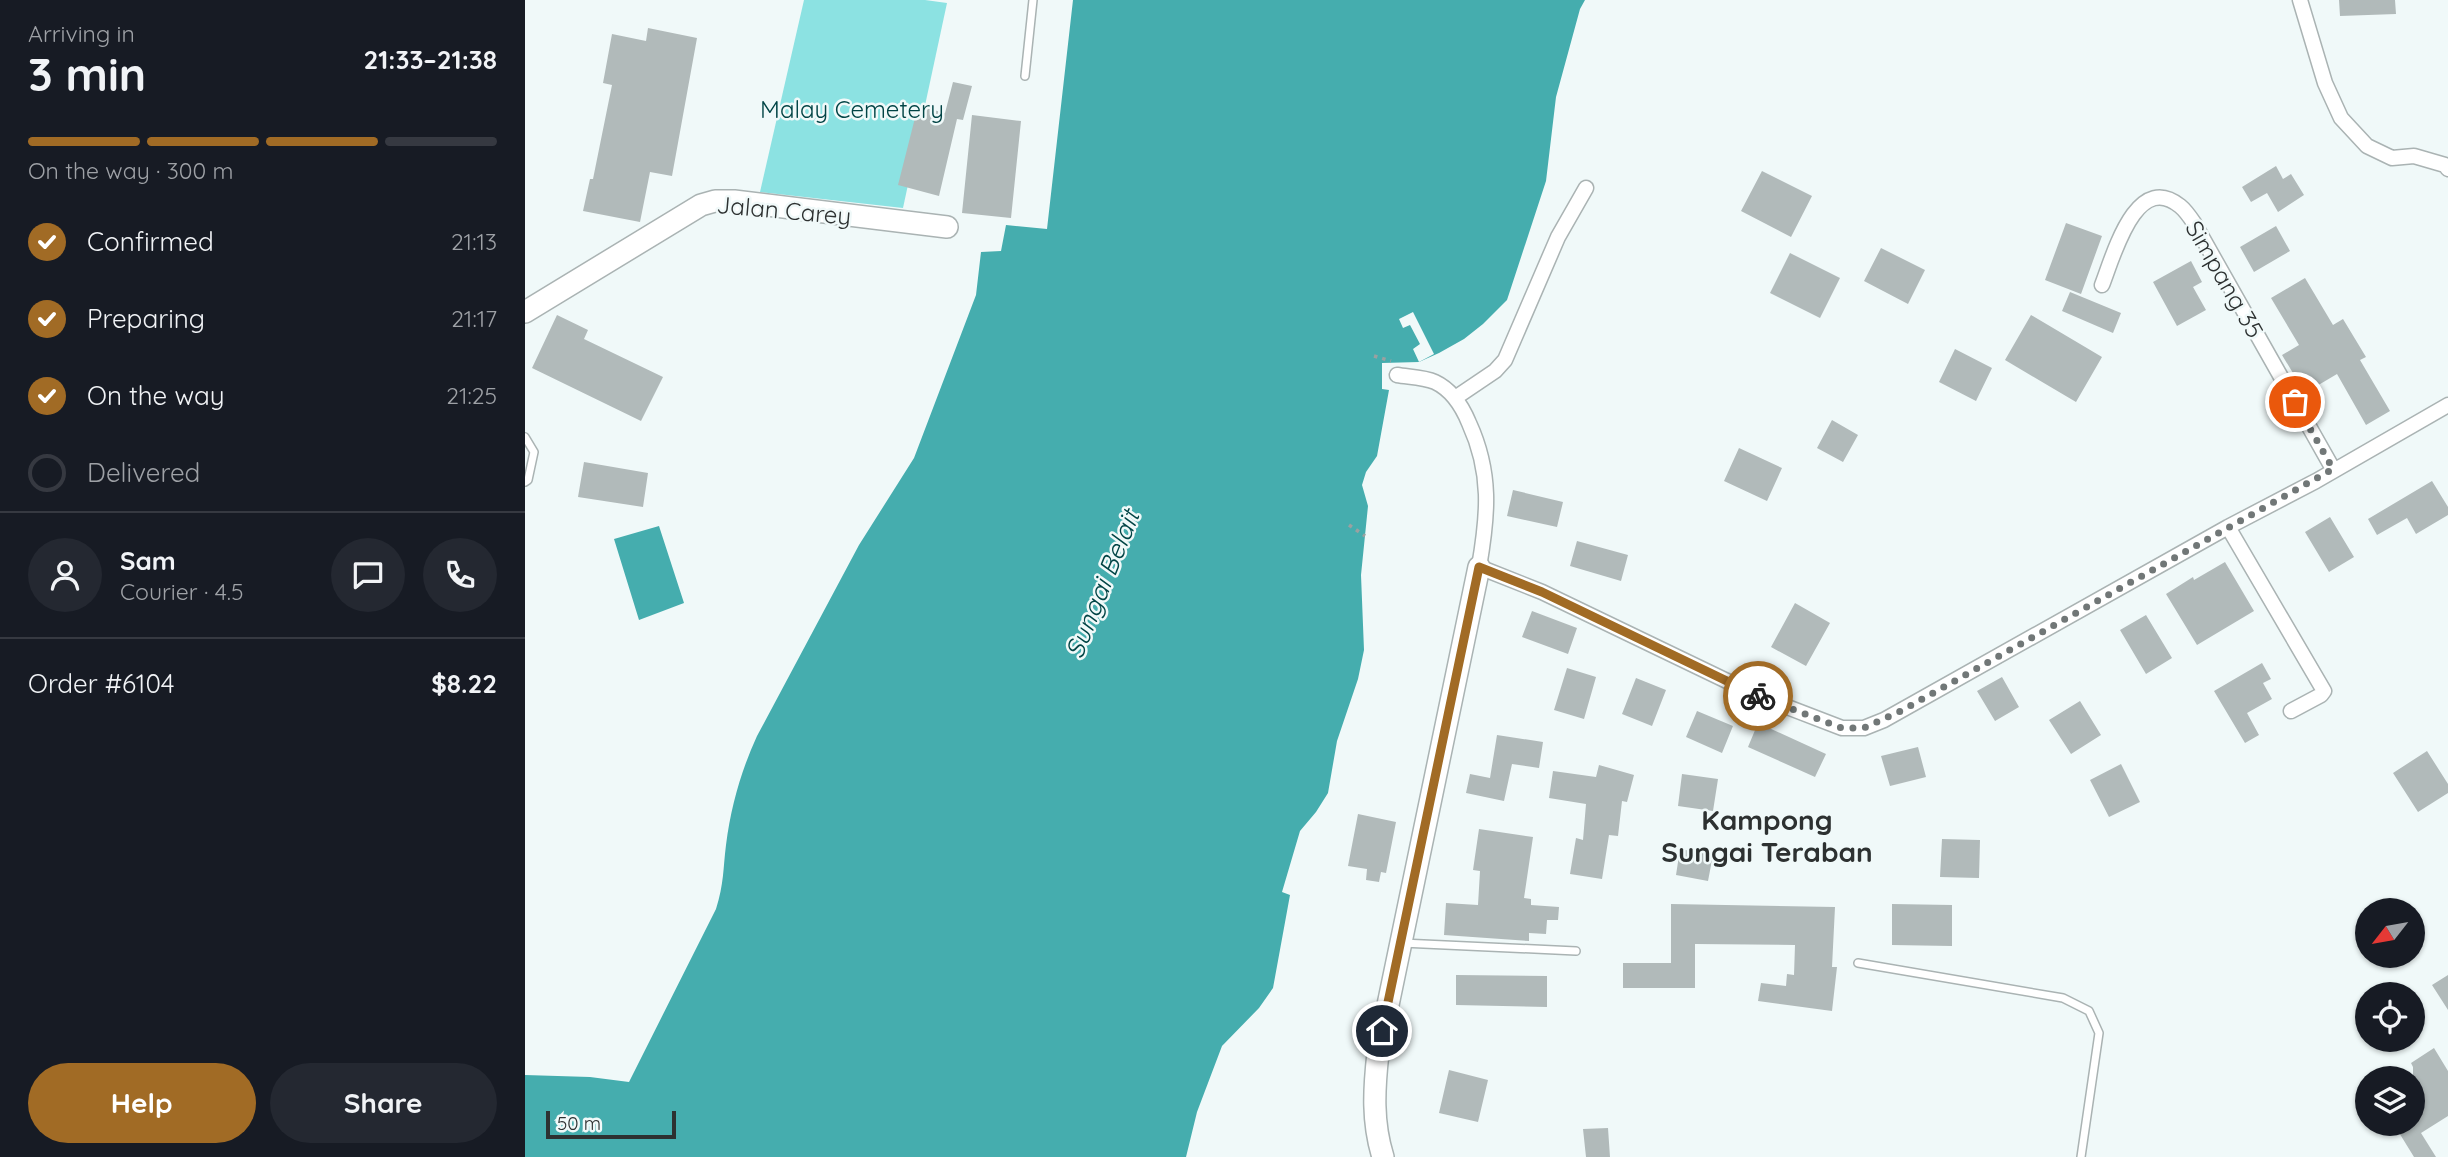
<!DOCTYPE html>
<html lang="en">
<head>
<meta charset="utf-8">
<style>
  :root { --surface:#171b24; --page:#242831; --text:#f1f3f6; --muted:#9ea1a6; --line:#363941; --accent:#a16b25 }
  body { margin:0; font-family:Quicksand,sans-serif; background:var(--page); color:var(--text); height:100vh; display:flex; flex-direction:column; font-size:26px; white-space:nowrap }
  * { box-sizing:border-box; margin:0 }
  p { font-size:23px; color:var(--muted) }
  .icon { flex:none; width:38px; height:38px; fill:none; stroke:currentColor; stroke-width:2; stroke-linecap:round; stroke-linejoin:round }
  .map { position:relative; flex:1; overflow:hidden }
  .side { display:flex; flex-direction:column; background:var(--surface); width:525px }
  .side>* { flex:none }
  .needle { width:46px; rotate:239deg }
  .controls { position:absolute; left:1830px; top:898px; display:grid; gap:14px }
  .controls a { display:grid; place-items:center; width:70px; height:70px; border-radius:50%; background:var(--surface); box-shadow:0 2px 5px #0004; font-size:35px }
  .scale { position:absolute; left:21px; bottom:18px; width:130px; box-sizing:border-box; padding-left:7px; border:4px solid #2d3131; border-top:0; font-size:19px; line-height:24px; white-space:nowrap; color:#2d3131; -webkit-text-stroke:5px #f0f9f9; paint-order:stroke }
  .pin { position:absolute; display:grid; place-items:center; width:60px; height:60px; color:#fff; margin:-30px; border:4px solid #fff; border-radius:50%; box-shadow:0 2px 7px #0007 }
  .courier { position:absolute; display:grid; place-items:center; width:70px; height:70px; margin:-35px; border:5px solid #a16b25; border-radius:50%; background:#fff; color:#222; box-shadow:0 2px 9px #0007 }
  .head em { font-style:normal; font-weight:800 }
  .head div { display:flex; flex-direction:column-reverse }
  .head { display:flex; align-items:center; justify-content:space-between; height:119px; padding:0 28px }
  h1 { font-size:46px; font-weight:800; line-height:52px }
  .bar { display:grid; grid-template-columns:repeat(4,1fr); gap:10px 7px; align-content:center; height:84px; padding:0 28px }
  .bar i { height:9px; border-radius:5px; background:var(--line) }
  .bar .active { background:var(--accent) }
  .bar p { grid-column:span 4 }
  .line { display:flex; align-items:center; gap:18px; padding:0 28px; border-top:2px solid var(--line) }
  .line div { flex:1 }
  .round { display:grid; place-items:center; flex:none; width:74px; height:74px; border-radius:37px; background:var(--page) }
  ol { padding:0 28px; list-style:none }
  li { display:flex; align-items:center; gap:21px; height:77px }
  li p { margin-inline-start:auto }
  li .icon { padding:7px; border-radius:50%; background:var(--accent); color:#fff; stroke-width:4 }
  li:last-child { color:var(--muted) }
  li i { width:38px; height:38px; border:4px solid var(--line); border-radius:50% }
  .cta { display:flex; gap:14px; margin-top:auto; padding:14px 28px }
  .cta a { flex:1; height:80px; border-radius:42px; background:var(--accent); color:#fff; font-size:28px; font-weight:800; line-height:80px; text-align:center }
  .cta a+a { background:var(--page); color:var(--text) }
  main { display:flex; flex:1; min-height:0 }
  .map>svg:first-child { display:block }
  .green { fill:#8ce2e2 }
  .water { fill:#45adae }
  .pier { fill:#f0f9f9 }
  .building { fill:#b1baba }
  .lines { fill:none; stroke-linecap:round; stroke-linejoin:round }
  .lane-casing { stroke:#aab3b3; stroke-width:10 }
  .street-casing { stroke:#aab3b3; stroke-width:17 }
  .secondary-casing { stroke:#aab3b3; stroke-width:24 }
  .path { stroke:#9aa1a1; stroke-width:3.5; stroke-dasharray:3.5 5; stroke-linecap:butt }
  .lane { stroke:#fff; stroke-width:7 }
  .street { stroke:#fff; stroke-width:14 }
  .secondary { stroke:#fff; stroke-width:21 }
  .done { stroke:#717777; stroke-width:7; stroke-dasharray:0 12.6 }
  .route { stroke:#a16b25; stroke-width:9 }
  .labels { text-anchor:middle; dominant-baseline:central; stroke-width:5; stroke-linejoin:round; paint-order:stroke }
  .park-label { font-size:24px; fill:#014445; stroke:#f0f9f9 }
  .street-label { font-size:24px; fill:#2d3131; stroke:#f0f9f9 }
  .water-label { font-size:26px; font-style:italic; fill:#014445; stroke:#f0f9f9 }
  .quarter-label { font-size:28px; font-weight:bold; fill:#2d3131; stroke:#f0f9f9 }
</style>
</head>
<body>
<main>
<section class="side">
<div class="head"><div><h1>3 min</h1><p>Arriving in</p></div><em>21:33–21:38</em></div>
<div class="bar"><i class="active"></i><i class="active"></i><i class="active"></i><i></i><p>On the way · 300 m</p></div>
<ol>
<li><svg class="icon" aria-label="check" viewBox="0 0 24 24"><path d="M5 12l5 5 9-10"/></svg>Confirmed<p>21:13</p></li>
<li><svg class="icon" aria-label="check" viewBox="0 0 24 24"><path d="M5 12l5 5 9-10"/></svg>Preparing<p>21:17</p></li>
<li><svg class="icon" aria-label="check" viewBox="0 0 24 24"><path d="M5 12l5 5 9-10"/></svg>On the way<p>21:25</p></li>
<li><i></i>Delivered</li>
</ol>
<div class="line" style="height:126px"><a class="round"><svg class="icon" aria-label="person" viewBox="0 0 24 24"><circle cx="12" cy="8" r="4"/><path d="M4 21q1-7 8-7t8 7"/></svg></a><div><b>Sam</b><p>Courier · 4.5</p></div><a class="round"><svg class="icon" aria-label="chat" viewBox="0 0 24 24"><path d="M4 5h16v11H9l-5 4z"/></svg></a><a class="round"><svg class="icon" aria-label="phone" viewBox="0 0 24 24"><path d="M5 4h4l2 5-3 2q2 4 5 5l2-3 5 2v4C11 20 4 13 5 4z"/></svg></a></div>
<div class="line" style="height:91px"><div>Order #6104</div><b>$8.22</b></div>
<div class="cta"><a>Help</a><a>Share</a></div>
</section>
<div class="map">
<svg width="1923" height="1157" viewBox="0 0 1923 1157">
  <rect width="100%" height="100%" fill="#f0f9f9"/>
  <path class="green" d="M279,0H400L422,3L378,208L235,192Z"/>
  <path class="water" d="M548,0H1060L1055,9L1031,97L1021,181L982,300L958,324L939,339L914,353L894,362L857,363V389L864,390L852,456L841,472L837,485L843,506L836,575L839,650L833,679L812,741L803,793L791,812L775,831L757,892L765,895L748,988L734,1008L697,1046L672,1112L661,1157H0V1075L65,1077L104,1082L191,909C199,884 198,869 201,845C206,806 216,771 232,736L334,545L389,458L451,295L456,252L476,251L481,225L522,229Z
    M134,526L159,603L114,620L89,539Z"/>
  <path class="pier" d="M888,312L909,354L894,362L888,349L895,344L885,325L878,328L874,319Z"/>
  <path class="building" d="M1814,0H1870L1871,14L1815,16Z
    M123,28L172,38L147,176L125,172L115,222L58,211L65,179H68L87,85L78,83L87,34L121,41Z
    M428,82L447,86L438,120L432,119L414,196L373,185L393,106L420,113Z
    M447,115L496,121L486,218L437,213Z
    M1751,166L1758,179L1766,174L1779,195L1753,212L1742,193L1726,202L1717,187Z
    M1237,171L1287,196L1266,237L1216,211Z
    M1541,223L1577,236L1556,294L1520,280Z
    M1751,226L1765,251L1729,272L1715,247Z
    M1356,248L1400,270L1383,304L1339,281Z
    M1265,253L1315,278L1295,318L1245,293Z
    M1666,261L1677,282L1668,287L1681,310L1652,326L1628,282Z
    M1780,278L1808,325L1818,319L1841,357L1835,360L1865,411L1841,425L1812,374L1780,393L1757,355L1774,345L1746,298Z
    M1545,292L1596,313L1588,333L1537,311Z
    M32,315L63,330L59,339L138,377L116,421L7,368Z
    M1506,315L1577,357L1551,402L1480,360Z
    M1430,349L1467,368L1451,401L1414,382Z
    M1307,420L1333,435L1318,462L1292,448Z
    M1214,448L1257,468L1242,501L1199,481Z
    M59,462L123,473L118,507L53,497Z
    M1907,481L1923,507V515L1891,534L1882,518L1852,535L1843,519Z
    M988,490L1038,502L1032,527L982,516Z
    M1805,517L1829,557L1804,572L1780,532Z
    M1052,541L1103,555L1096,581L1045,566Z
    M1700,562L1729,611L1672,645L1641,594L1668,577L1669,580Z
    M1270,603L1305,623L1281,666L1246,647Z
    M1007,611L1052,628L1043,654L997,637Z
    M1621,615L1647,658L1621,674L1595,630Z
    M1737,663L1746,679L1738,683L1747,699L1722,713L1734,735L1720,743L1689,691Z
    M1042,668L1071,677L1059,719L1029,710Z
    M1477,677L1494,707L1470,721L1452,691Z
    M1111,678L1141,690L1127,726L1097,714Z
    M1555,701L1576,735L1546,754L1524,720Z
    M1172,711L1208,726L1197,753L1161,737Z
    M1233,723L1301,754L1290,777L1223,747Z
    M972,735L1018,742L1014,768L987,764L979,801L941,793L945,774L965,778Z
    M1393,747L1401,777L1365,786L1356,756Z
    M1902,751L1923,784V793L1893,812L1868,773Z
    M1596,764L1615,802L1584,817L1565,780Z
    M1074,765L1109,775L1102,802L1097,801L1093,836L1084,835L1077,879L1045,874L1051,838L1058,840L1061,804L1024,798L1028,771L1071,777Z
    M1157,774L1193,779L1188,811L1153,806Z
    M833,814L871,822L861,873L856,872L854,882L841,880L842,869L823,866Z
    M954,829L1008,837L999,898L1006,899V905L1034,907L1033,920H1022L1021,934L1004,933V941L919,935L921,903L953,905L955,871L948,870Z
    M1417,839L1455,840L1454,878L1415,877Z
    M1155,849L1188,855L1183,881L1151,875Z
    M1146,904L1310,907L1307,967H1312L1307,1011L1233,1001L1236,983L1261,986L1262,974L1269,975L1270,945L1170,944V988H1098V963H1146Z
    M1367,904L1427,905V946L1367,945Z
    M931,975L1022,976V1007L931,1005Z
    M1923,975V1010L1907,985Z
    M1909,1048L1923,1071V1116L1896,1133L1911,1157H1889L1873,1131L1888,1124V1067L1886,1063Z
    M924,1070L963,1080L953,1122L914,1113Z
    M1083,1128L1085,1157H1061L1058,1129Z"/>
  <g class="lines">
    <g class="lane-casing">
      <path id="lane" d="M500,76L508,0
        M0,437L9,452L3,480L0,482
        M877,943L1051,951
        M1333,963L1538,998L1564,1011L1574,1033L1556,1157"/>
    </g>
    <g class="street-casing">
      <path id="street" d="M1775,0L1800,83L1816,118L1842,146L1867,158L1889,156L1920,165L1923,169
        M1577,285C1588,257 1611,170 1655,206C1660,210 1665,217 1669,223L1808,469
        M872,375C884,377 899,377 910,382C927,390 937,406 944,423C967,473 963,515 954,567L1017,592L1231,695L1317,728H1339L1359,720L1703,527L1791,481L1923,405
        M930,398L970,371L980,360L1033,237L1061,188
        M1703,527L1799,691L1796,695L1766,711"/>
    </g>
    <g class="secondary-casing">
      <path id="secondary" d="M0,312L176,205L190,201H209L422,227
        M858,1157C847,1122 849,1089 853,1053L954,567"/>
    </g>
    <path class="path" d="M849,356L866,361
      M824,525L840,536"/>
    <use href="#lane" class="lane"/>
    <use href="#street" class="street"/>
    <use href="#secondary" class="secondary"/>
  </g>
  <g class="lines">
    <path class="done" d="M1233,696L1317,728H1339L1376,711L1808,469L1770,402"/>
    <path class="route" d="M857,1031L954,567L1017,592L1233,696"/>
  </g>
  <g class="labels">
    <g class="park-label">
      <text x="327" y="109">Malay Cemetery</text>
    </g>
    <g class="street-label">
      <text transform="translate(259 210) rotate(5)">Jalan Carey</text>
      <text transform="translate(1700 279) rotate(60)">Simpang 35</text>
    </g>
    <g class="water-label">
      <text transform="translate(577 584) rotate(-68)">Sungai Belait</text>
    </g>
    <g class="quarter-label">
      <text x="1242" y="819">Kampong<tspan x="1242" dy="32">Sungai Teraban</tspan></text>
    </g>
  </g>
</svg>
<div class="controls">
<a><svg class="needle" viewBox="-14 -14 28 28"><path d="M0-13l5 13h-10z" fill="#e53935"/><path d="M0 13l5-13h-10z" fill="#9ea1a6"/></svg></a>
<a><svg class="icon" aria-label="locate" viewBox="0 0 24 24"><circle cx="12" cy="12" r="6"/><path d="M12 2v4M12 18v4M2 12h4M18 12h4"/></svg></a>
<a><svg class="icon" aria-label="layers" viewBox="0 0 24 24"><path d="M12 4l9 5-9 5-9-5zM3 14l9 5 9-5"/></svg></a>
</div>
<div class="scale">50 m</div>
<div class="pin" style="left:1770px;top:402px;background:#ea580c"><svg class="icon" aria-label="bag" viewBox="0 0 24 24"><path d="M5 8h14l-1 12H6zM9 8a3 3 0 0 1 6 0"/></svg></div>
<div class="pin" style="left:857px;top:1031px;background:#1f2937"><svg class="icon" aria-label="home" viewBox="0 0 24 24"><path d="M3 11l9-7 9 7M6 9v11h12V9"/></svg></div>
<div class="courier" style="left:1233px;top:696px"><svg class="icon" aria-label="bike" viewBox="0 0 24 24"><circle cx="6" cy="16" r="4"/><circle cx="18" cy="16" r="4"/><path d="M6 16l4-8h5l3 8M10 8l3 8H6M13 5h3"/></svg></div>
</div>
</main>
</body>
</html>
